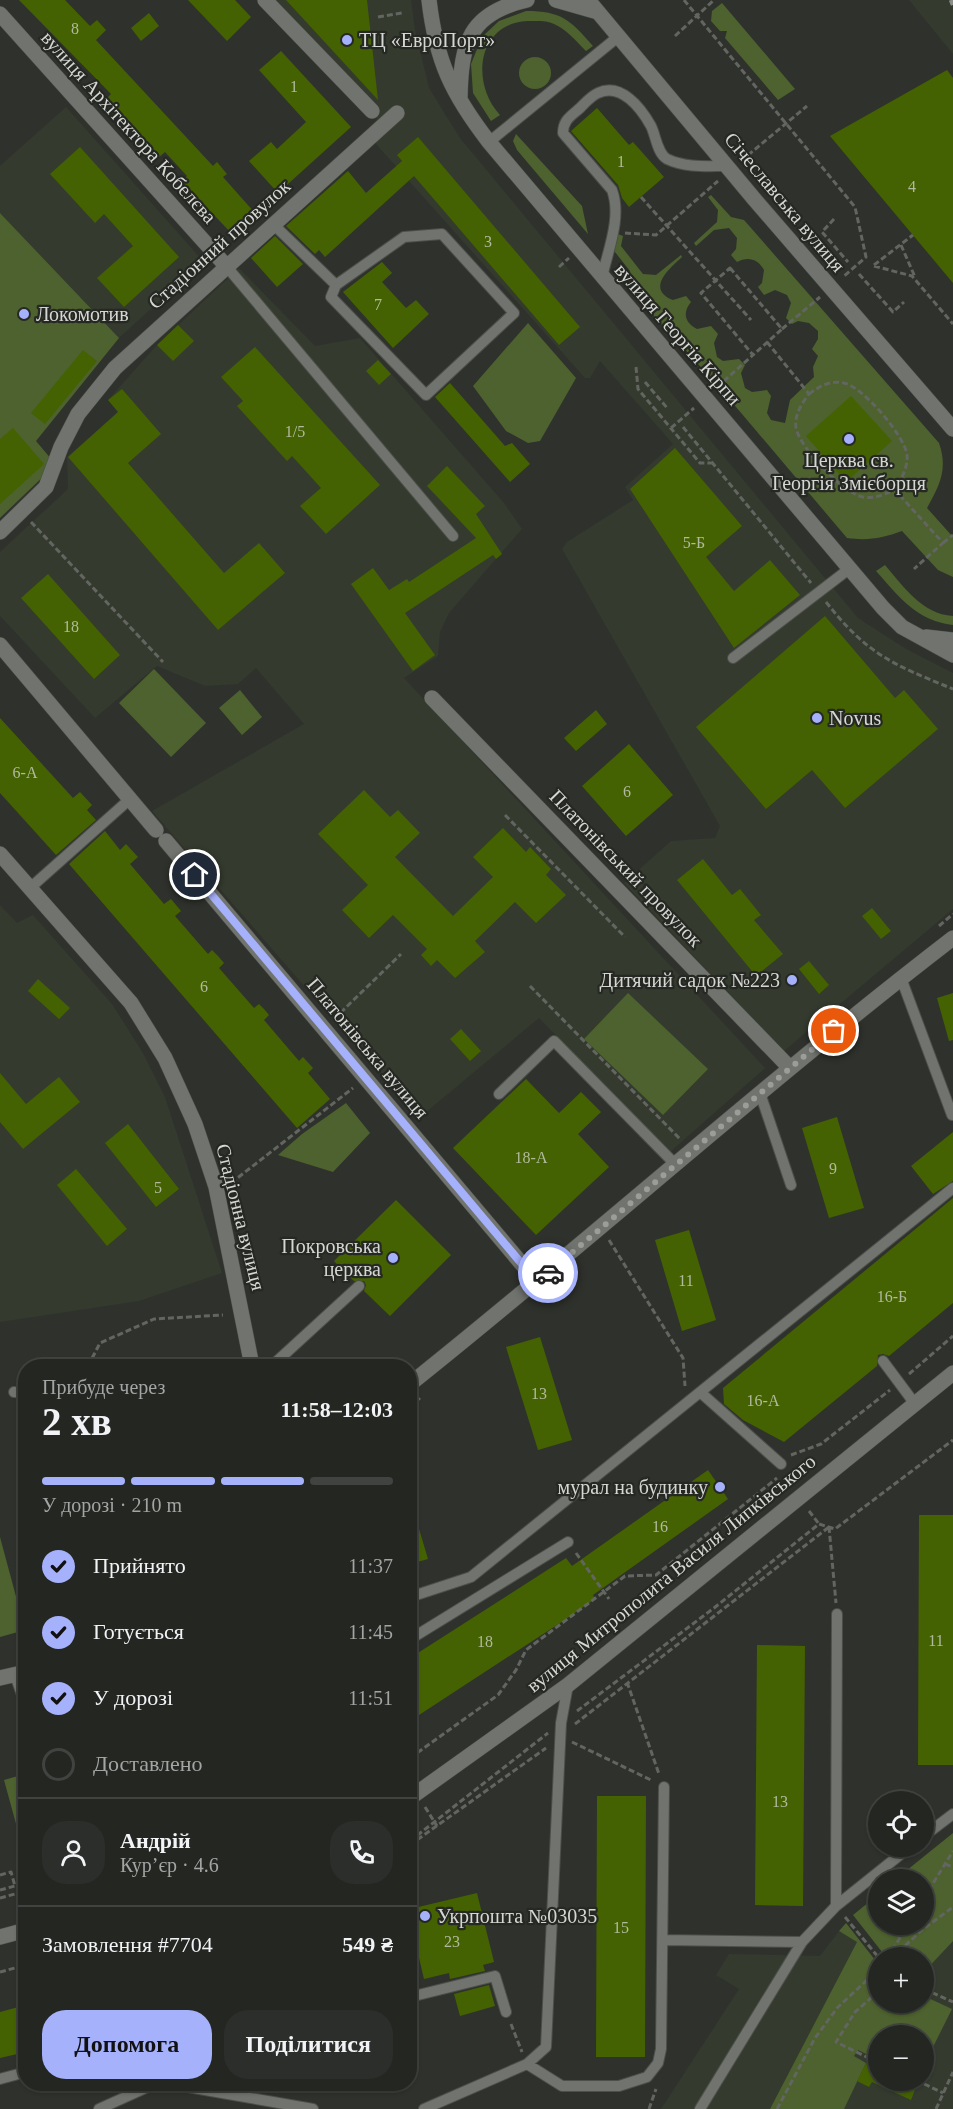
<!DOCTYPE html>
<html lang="uk">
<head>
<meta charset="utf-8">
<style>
  :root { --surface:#232621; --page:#2b2e2a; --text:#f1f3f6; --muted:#a3a5a5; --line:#40433f; --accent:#a6b1fc }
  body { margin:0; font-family:"Times New Roman",serif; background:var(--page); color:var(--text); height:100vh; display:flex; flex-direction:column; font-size:22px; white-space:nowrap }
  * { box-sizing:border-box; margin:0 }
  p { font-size:20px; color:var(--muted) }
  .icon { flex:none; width:33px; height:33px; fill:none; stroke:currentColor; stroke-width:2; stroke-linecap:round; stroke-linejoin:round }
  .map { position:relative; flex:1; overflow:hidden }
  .sheet { position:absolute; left:18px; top:1359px; width:399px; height:732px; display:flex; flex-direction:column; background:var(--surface); border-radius:24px; box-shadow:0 2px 4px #0004,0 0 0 2px var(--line) }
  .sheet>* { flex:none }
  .buttons { position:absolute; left:868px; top:1791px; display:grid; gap:12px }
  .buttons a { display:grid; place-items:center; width:66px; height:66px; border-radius:50%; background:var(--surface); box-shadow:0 2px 4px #0004,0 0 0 2px var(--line); font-size:30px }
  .pin { position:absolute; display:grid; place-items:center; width:51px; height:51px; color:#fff; margin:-26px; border:3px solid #fff; border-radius:50%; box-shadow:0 2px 6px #0007 }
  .courier { position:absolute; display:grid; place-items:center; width:60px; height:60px; margin:-30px; border:4px solid #a6b1fc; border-radius:50%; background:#fff; color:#222; box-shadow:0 2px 8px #0007 }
  .headline em { font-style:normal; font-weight:800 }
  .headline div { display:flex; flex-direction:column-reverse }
  .headline { display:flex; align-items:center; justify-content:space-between; height:102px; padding:0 24px }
  h1 { font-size:39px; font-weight:800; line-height:45px }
  .bar { display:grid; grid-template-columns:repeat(4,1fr); gap:9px 6px; align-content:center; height:72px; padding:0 24px }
  .bar i { height:8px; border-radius:4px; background:var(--line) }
  .bar .selected { background:var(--accent) }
  .bar p { grid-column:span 4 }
  .line { display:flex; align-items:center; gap:15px; padding:0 24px; border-top:2px solid var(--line) }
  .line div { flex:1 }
  .round { display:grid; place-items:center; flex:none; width:63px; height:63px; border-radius:24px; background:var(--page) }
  ol { padding:0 24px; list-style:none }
  li { display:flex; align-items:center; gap:18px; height:66px }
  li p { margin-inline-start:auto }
  li .icon { padding:6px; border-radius:50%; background:var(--accent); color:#111; stroke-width:4 }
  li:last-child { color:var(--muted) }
  li i { width:33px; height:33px; border:3px solid var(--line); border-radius:50% }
  .action { display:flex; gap:12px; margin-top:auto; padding:12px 24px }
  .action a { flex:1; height:69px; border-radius:24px; background:var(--accent); color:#111; font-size:24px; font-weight:800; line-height:69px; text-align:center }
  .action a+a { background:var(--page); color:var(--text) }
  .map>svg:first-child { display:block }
  .built { fill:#343a2e; fill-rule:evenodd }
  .green { fill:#4d622e }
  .building { fill:#446201 }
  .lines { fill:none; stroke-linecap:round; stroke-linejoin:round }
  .lane-casing { stroke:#4d4f4a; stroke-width:12 }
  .street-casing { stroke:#4d4f4a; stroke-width:16 }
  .secondary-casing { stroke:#4d4f4a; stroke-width:16 }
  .path { stroke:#636560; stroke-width:3; stroke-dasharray:6 3; stroke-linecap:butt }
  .lane { stroke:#71746e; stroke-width:10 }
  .street { stroke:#71746e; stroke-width:15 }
  .secondary { stroke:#71746e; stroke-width:15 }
  .rail { stroke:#8c8e89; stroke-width:4.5; stroke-dasharray:9 4.5; stroke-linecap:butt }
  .done { stroke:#9b9d99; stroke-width:6; stroke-dasharray:0 10.8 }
  .route { stroke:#a6b1fc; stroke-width:8 }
  .poi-dot { fill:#a6b1fc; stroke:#262823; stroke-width:2 }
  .labels { text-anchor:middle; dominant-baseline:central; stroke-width:4.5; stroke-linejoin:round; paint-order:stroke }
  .number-label { font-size:16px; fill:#b1ba9e }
  .poi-label { font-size:20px; fill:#d5d7d3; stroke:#262823; text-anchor:start }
  .street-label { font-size:20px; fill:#d5d7d3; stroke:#262823 }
</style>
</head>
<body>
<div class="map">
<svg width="953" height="2109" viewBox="0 0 953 2109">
  <rect width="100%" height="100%" fill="#2f322c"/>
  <path class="built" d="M272,0H411L415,30L429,88L460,138L858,618L906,649L953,673V909L784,1051L624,883L671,841L715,838L720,826L562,549L567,542L633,500L625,487L673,444L600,361L590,378H585L376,144L377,109Z
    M909,0H953V54Z
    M66,107L203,261L119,338L0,213V166Z
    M239,268L315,346L360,338L504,503L522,529L449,613L440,632L438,656L404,678L765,1068L670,1152L539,1018L419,1118L152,811L304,724L256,668L238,684L205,686L157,666L95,718L0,616V552L68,489L67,457L118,412L108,400L157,345Z
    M0,905L17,923L33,915L112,1004L143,1053L165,1097L222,1273L139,1301L0,1322Z
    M953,1912V2109H783L879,2002H924V1958ZM879,2036H924V2080H879Z
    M839,1931L858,1941L770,2109H661L739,1989L716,1975L729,1954L820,1956Z"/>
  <path class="green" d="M722,3L795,89L778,100L725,38L727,31H720L711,21L712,11Z
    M526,11C562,11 570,20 593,46L586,51C577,42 566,29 554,24C547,20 535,21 527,21C476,24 471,84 500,115L491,121L473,93L471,64L482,37L499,21Z
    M519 73a16 16 0 1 1 32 0a16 16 0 1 1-32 0Z
    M516,134L582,206L588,234L517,150L513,141Z
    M711,195L731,217L744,220L939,443C948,469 940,485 927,508L953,537V577L938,570L902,531C883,538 868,541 847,538L720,388L633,293L628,279L630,271L611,247L618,234L623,236L621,246L643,274L656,275L681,255L682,257C670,268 645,289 673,300L686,296L691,302C682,313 685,323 697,329L711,326L718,334L714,343L717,357L723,361L739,359L745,365L741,373L745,388L752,392L767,390L771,396L767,413L771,420L785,423L790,400L814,377L813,367L818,356L812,349L818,339V331L809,323L798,321L792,324L786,318L791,303L787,295L775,290L764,295L758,287L762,283L764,270C758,259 748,256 737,262L731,255L736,249L737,238L729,228L714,230L696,246L694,243L717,222L718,210L708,197Z
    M0,213L119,338L36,441L52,460L48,472L0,518Z
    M528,323L576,378L540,441L528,443L506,431L473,386Z
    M885,565C904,587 922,614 953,616V625C917,621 899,597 876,571Z
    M154,669L206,723L171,757L119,703Z
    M240,690L262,717L242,735L219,708Z
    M628,993L708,1069L663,1115L584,1039Z
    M346,1103L370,1133L333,1172L278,1155L302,1134Z
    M0,1537L25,1630L0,1637Z
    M25,1774V1841L21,1842L4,1780Z
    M953,1833V1941L924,1972V1958L886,1957L853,1915L879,1894V1924H924V1880L896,1879Z
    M846,1923L879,1965V2002H924V1996L952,2009L924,2065V2036H879V2060L858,2050L854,2056L866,2063L844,2109H770L857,1942L839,1931Z"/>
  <path class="building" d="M19,0H65L90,26L97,20L106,30L96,40L213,166L217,162L227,174L223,177L255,213L232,234L182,181L187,176L165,152L157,159L104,101L111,94Z
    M188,0H235L251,17L227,41Z
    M286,0H367L378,100Z
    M149,13L159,26L141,41L131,28Z
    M281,51L351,127L278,193L249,161L271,142L277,149L306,122L259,70Z
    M947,70L953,78V283L830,136Z
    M597,108L629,145L633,142L664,177L629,207L622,198L618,185L571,131Z
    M418,137L580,327L559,345L414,176L325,257L319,250L315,254L286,226L348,171L366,193L402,161L397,155Z
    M80,147L179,257L124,307L97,278L133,246L104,214L95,223L50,174Z
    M275,236L303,264L277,287L251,258Z
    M382,262L392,273L382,282L406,308L416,300L429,314L393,348L343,292Z
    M178,325L194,341L173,361L157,345Z
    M255,347L380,485L326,534L300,506L321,488L292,456L287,461L237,406L243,401L221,377Z
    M83,350L97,361L45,424L31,413Z
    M378,360L391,374L379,385L366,371Z
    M450,383L505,446L512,443L530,464L510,482L435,397Z
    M122,389L161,434L128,463L224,573L259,543L285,573L218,630L68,457L118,412L108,400Z
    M851,396L892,441L846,482L806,436Z
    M13,428L44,464L0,504V439Z
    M675,448L742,526L706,557L734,591L770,560L800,595L734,648L630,489Z
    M447,466L485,506L476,514L502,554L496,559L493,555L405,613L435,655L413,671L351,584L373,568L389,590L407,579L409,582L476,538L427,486Z
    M48,574L120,655L94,679L21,598Z
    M825,616L895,698L904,690L938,729L845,808L812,770L766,809L696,727Z
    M596,710L607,724L576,751L564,738Z
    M0,718L73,798L80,792L92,805L87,810L96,820L56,855L0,793Z
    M629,744L673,795L626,836L582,786Z
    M364,790L390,817L398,810L420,833L395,857L453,916L493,877L473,857L503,828L526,852L530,847L551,869L546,875L566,895L536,923L515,902L475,941L485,952L455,978L437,960L431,966L421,955L427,949L393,915L369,938L342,910L368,885L318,834Z
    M105,831L120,850L126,844L138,857L130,864L164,904L171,899L181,911L175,916L208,954L212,950L218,956L224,963L219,968L254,1008L259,1004L264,1009L269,1015L264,1020L299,1061L303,1057L313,1068L308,1073L330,1099L297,1128L69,864Z
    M703,859L732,895L740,889L761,915L754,920L783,954L756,976L677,880Z
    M872,908L891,931L881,939L862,916Z
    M809,961L829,985L819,994L799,969Z
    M38,979L70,1008L59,1019L28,991Z
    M953,993V1040L949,1041L937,998Z
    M461,1029L481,1051L470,1061L450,1039Z
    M0,1073L26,1104L59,1077L80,1102L23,1149L0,1122Z
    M526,1079L559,1113L581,1092L601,1112L578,1134L609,1167L536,1235L453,1148Z
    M837,1117L864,1208L829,1218L802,1128Z
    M128,1124L179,1189L156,1207L105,1143Z
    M953,1132V1181L933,1194L911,1166Z
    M76,1169L127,1229L107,1246L57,1185Z
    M953,1198V1303L889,1356L883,1354L878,1355L877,1366L784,1442L743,1420L724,1404L723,1388Z
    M396,1200L451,1255L390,1316L364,1291L366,1285L364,1281H354L334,1261Z
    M689,1230L716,1320L682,1331L655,1240Z
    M540,1337L572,1440L538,1450L506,1347Z
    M708,1470L728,1499L593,1595L595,1599L560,1623L419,1715L410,1711V1658L566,1558L572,1566Z
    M413,1509L428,1559L410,1564V1510Z
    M919,1515H953V1765H918Z
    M757,1645L805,1646L803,1906L755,1905Z
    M597,1796H646L645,2057H596Z
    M477,1893L494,1962L483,1965L485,1971L450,1979L449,1973L424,1979L410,1920V1909Z
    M489,1985L495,2006L460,2016L454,1994Z
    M26,2005V2052L0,2058V2012Z
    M866,2063L879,2069L873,2080H901L916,2087L911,2100L872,2082L869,2087L857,2081Z"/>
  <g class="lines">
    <g class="lane-casing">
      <path id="lane" d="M489,142L619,36
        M273,224L336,285
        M442,234L514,313L426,395L331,297L336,285L404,237Z
        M227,267L453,536
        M602,277C608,250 622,217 612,190L563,133C563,120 571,116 580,108C585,103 591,96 598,93C621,82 641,108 651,126C656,136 657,153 667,159C686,168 707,166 727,166
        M733,658L849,569
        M30,888L130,799
        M901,978L952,1115
        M760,1093L791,1185
        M499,1094L554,1041L676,1165
        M883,1361L915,1404
        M265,1366L275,1363L359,1286
        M14,1392L26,1393
        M700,1392L781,1464
        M410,1597L471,1577L953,1188
        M410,1623L417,1635L568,1542
        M15,1675L26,1706
        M924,1836L953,1814
        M836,1906L837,1614
        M664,1940L802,1942
        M410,1997L495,1976L506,2012
        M527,2064L562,2086H619L647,2077L658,2063L661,2049L664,1787
        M0,2079L26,2072
        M99,2109L152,2085L188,2087L313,2109
        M424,2109L527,2064L546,2047L561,1723L568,1685
        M700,2109L802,1942L836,1906L911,1846"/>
    </g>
    <g class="street-casing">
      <path id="street" d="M265,0L372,111
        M0,14L227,267
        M0,532L46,487L61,447L78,414L115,368L397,113
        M0,645L156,830
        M432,698L790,1068
        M166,841L537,1282
        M410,1384C593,1238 767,1081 953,938
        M0,1678L26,1672"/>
    </g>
    <g class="secondary-casing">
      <path id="secondary" d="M429,0C436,61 452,94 489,142L883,608L902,627L953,655
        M556,0L598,12
        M588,0L755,200L953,429
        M460,98C461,43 469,13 527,0
        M926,637L953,640
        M0,854L131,1003L165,1058L195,1124L216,1187L252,1366
        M410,1798L568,1685L953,1373
        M0,1937L26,1930"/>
    </g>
    <path class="path" d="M684,0L855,207L866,257L843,277
      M378,17L402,13
      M675,36L714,0
      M741,161L807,106
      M641,197L751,320
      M834,219L822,232L848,262
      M625,233L656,235L718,181
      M901,245L915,277
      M874,265L913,235
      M874,266L912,276L953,324
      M559,267L569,258
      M730,268L782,329L753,355L701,293Z
      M859,274L893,312L904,302
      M782,329L820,297
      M767,342L809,394C802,403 794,415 796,428C800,448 843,493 863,497C875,499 885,494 895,490L943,543L914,569
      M636,367L638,389L700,463H712
      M645,382L668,409
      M717,387L753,355
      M809,394C820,386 830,380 844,383C862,386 905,436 907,455C908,468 901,479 895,490
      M683,427L811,583
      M671,428L694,408
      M31,522L163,662
      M943,543L953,535
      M826,602C868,655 892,664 953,689
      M505,815L625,937
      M939,926L953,914
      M530,986L680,1139
      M334,1019L401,954
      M231,1183L353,1088
      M609,1240L683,1358L685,1386
      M88,1366L100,1343L154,1319L223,1315
      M909,1374L953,1336
      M410,1407L420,1398
      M791,1455L821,1444L890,1390
      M809,1511L819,1524
      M829,1527L836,1603
      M576,1553L609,1599
      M627,1682L659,1774
      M577,1711L714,1608L819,1524L835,1529L953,1440
      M575,1724L829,1527
      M572,1742L653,1781
      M410,1758L498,1695L516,1670L526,1650L625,1576L656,1575L777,1478
      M425,1807L437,1826
      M410,1841L548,1733
      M410,1845L546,1748
      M945,1864L953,1867
      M0,1875L11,1872L15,1886
      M0,1890L26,1883
      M0,1898L26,1891
      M924,1898L953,1851
      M845,1917L879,1958
      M888,1958L908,1924
      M892,1958L922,1930L953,1907
      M0,1972L26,1965
      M924,1989L953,2002
      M879,1991L855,2012L836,2042L879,2063
      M511,2024L522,2052
      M916,2080L943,2093
      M649,2109L656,2089
      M777,2109L815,2038L838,2007L879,1969
      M936,2109L953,2072"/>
    <use href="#lane" class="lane"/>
    <use href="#street" class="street"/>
    <use href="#secondary" class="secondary"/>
    <path class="rail" d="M951,0L953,5"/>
  </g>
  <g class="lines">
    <path class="done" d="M548,1273L834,1031"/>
    <path class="route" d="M195,875L537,1282L548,1273"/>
  </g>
  <g class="poi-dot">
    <circle cx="347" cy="40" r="6"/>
    <circle cx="24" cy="314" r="6"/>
    <circle cx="849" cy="439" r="6"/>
    <circle cx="817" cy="718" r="6"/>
    <circle cx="792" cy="980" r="6"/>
    <circle cx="393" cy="1258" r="6"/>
    <circle cx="720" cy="1487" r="6"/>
    <circle cx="425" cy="1916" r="6"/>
  </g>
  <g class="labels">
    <g class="number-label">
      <text x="75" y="28">8</text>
      <text x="294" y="86">1</text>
      <text x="621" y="161">1</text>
      <text x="912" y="186">4</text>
      <text x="488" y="241">3</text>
      <text x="378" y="304">7</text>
      <text x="295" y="431">1/5</text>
      <text x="694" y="542">5-Б</text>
      <text x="71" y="626">18</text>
      <text x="25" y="772">6-А</text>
      <text x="627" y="791">6</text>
      <text x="204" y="986">6</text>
      <text x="531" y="1157">18-А</text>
      <text x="833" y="1168">9</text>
      <text x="158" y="1187">5</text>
      <text x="686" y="1280">11</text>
      <text x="892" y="1296">16-Б</text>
      <text x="539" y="1393">13</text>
      <text x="763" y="1400">16-А</text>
      <text x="660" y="1526">16</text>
      <text x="936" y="1640">11</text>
      <text x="485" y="1641">18</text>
      <text x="780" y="1801">13</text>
      <text x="621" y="1927">15</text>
      <text x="452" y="1941">23</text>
    </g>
    <g class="poi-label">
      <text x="359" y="40">ТЦ «ЕвроПорт»</text>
      <text x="36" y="314">Локомотив</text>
      <text x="849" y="460" text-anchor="middle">Церква св.<tspan x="849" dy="23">Георгія Змієборця</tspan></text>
      <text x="829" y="718">Novus</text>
      <text x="780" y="980" text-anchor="end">Дитячий садок №223</text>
      <text x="381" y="1246" text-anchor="end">Покровська<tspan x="381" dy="23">церква</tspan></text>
      <text x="708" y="1487" text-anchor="end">мурал на будинку</text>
      <text x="437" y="1916">Укрпошта №03035</text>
    </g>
    <g class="street-label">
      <text transform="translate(129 127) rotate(48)">вулиця Архітектора Кобелєва</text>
      <text transform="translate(785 202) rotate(50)">Січеславська вулиця</text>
      <text transform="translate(219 244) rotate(-42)">Стадіонний провулок</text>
      <text transform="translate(678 334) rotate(49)">вулиця Георгія Кірпи</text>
      <text transform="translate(626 868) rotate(46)">Платонівський провулок</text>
      <text transform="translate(368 1048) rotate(50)">Платонівська вулиця</text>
      <text transform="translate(241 1217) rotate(76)">Стадіонна вулиця</text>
      <text transform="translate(671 1573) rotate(-39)">вулиця Митрополита Василя Липківського</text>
    </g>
  </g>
</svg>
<div class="buttons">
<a><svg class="icon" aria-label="locate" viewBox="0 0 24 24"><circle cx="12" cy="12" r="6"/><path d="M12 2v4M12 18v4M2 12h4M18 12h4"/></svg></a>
<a><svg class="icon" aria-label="layers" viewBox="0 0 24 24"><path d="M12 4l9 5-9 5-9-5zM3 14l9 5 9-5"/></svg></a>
<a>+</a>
<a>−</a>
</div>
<div class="pin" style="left:834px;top:1031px;background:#ea580c"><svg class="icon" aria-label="bag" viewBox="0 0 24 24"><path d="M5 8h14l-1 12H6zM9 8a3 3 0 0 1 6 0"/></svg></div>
<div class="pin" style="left:195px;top:875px;background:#1f2937"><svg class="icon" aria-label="home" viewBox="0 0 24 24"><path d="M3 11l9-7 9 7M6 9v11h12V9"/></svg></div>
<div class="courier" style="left:548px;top:1273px"><svg class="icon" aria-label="car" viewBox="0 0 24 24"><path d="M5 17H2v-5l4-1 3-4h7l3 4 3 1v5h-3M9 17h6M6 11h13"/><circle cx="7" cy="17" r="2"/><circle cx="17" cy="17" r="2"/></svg></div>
<section class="sheet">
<div class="headline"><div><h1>2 хв</h1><p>Прибуде через</p></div><em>11:58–12:03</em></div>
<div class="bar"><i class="selected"></i><i class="selected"></i><i class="selected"></i><i></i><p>У дорозі · 210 m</p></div>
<ol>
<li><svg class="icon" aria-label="check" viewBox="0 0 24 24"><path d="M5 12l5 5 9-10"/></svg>Прийнято<p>11:37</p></li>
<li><svg class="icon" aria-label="check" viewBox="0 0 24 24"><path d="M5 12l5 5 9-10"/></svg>Готується<p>11:45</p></li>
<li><svg class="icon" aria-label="check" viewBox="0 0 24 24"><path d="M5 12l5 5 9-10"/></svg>У дорозі<p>11:51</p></li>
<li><i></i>Доставлено</li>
</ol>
<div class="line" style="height:108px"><a class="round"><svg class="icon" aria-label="person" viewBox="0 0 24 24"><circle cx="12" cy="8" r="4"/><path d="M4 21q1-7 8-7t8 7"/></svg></a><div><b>Андрій</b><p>Кур’єр · 4.6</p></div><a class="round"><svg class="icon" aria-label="phone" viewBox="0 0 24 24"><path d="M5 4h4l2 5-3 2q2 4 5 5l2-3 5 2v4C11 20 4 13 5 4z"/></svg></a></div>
<div class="line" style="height:78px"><div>Замовлення #7704</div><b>549 ₴</b></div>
<div class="action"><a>Допомога</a><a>Поділитися</a></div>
</section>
</div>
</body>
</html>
